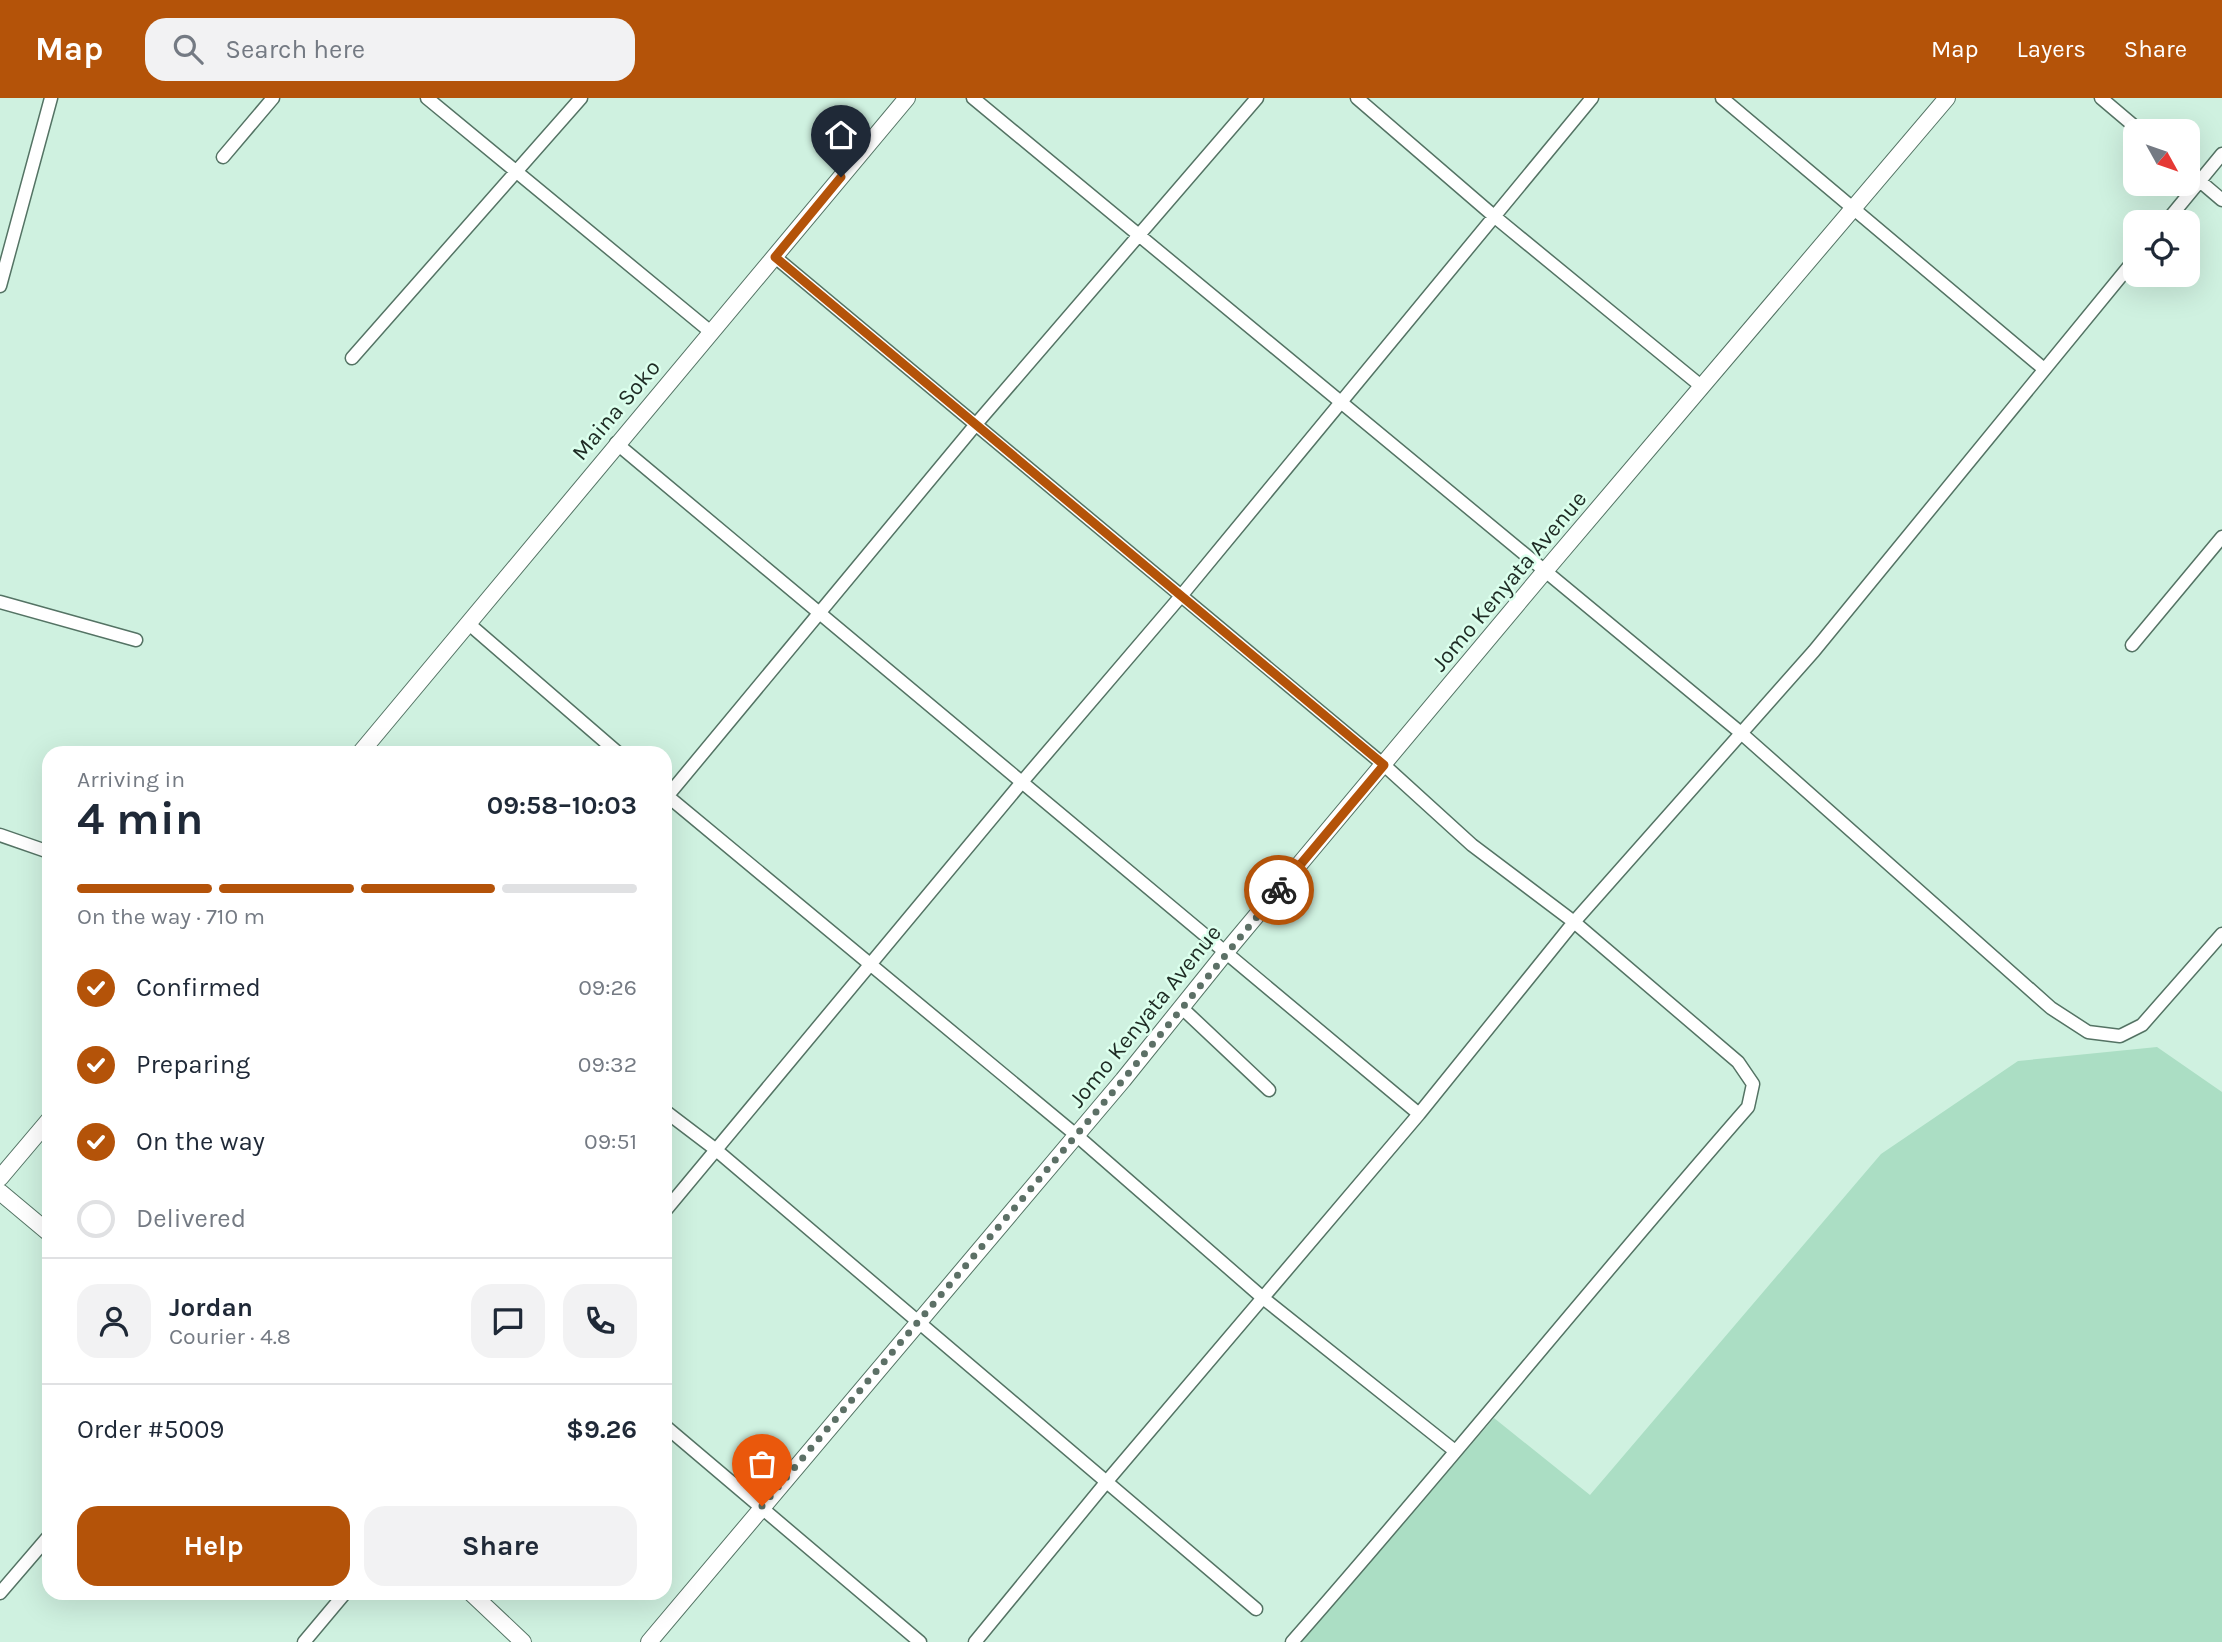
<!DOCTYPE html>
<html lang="en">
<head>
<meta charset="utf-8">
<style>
  :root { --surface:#fff; --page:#f2f2f3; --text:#1f2937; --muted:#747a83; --line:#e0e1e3; --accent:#b45309 }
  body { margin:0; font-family:Karla,sans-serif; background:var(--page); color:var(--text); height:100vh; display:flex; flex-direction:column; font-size:26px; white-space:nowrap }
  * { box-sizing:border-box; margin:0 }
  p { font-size:23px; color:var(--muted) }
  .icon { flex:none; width:38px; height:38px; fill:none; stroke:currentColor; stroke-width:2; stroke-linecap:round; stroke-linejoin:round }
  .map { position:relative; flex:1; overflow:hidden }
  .panel { position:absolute; left:42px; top:648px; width:630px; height:854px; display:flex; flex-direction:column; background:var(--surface); border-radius:21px; box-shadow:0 7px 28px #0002 }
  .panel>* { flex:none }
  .needle { width:46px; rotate:130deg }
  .tools { position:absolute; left:2123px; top:21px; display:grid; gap:14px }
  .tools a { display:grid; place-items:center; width:77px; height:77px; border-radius:14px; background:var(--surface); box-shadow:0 7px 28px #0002; font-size:35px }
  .pin { position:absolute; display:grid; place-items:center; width:60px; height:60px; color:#fff; margin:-72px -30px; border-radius:50% 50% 50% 0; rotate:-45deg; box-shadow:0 0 7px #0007 }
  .pin .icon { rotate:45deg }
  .courier { position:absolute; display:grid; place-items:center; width:70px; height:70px; margin:-35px; border:5px solid #b45309; border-radius:50%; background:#fff; color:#222; box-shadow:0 2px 9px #0007 }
  .overview em { font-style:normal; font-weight:700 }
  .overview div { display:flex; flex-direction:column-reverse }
  .overview { display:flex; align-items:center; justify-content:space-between; height:119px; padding:0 35px }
  h1 { font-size:46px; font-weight:700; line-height:52px }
  .bar { display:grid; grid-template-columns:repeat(4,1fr); gap:10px 7px; align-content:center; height:84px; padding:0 35px }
  .bar i { height:9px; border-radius:5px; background:var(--line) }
  .bar .active { background:var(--accent) }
  .bar p { grid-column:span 4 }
  .line { display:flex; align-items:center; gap:18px; padding:0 35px; border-top:2px solid var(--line) }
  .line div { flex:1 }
  .round { display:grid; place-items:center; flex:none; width:74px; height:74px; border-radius:21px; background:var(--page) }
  ol { padding:0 35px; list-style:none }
  li { display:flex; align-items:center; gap:21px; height:77px }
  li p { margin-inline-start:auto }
  li .icon { padding:7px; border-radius:50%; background:var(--accent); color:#fff; stroke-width:4 }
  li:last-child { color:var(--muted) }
  li i { width:38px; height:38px; border:4px solid var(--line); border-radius:50% }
  .action { display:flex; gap:14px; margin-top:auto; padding:14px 35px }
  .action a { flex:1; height:80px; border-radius:21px; background:var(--accent); color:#fff; font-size:28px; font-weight:700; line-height:80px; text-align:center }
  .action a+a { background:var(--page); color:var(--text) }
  header { display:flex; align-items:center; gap:42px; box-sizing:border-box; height:98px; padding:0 35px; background:var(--accent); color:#fff }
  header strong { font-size:33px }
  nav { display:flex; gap:38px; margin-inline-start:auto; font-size:24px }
  .search { width:490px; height:63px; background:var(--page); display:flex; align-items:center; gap:18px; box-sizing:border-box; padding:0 24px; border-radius:21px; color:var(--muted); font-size:26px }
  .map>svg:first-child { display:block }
  .green { fill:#abdec4 }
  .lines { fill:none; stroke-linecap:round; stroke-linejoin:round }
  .minor-casing { stroke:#547364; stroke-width:15 }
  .tertiary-casing { stroke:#547364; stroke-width:18 }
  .minor { stroke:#fff; stroke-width:12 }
  .tertiary { stroke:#fff; stroke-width:16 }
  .done { stroke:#5c7066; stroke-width:7; stroke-dasharray:0 12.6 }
  .route { stroke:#b45309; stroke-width:9 }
  .labels { text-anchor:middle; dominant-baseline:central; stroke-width:5; stroke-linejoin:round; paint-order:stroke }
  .street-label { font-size:23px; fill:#1e2b24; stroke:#dcffed }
</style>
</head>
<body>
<header>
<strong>Map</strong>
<div class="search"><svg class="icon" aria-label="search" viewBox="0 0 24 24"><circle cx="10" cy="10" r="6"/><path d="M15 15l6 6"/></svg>Search here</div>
<nav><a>Map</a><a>Layers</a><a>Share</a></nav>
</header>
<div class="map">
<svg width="2222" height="1544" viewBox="0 0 2222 1544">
  <rect width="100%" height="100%" fill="#cff1e0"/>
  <path class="green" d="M2157,949L2222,994V1544H1301L1494,1320L1590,1397L1881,1056L2018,963Z"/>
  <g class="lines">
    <g class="minor-casing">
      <path id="minor" d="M427,0L712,235
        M973,0L1741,635L2051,910L2088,934L2120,938L2142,927L2222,836
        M1357,0L1495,119L1701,288
        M1722,0L2044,271
        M2101,0L2140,33
        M223,59L273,0
        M2188,73L2222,102
        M2166,124L2222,56
        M775,159L1384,667L1472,747L1574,824L1738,964L1753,986L1748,1009C1594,1185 1447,1368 1292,1544
        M0,188L51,0
        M352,260L581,0
        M616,345L1419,1016
        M0,504L136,542
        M469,526L617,654
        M2132,547L2222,439
        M665,696L1076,1037L1263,1200L1455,1353
        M665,701L977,325L1257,0
        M0,737L49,754
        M1182,910L1269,992
        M665,1013L715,1051L1256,1511
        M665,1113L1022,684L1181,498L1592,0
        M665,1328L920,1544
        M0,1495L49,1438
        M304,1544L346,1494
        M975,1544L1108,1382L1419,1016L1574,824L1814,553L2135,161"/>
    </g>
    <g class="tertiary-casing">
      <path id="tertiary" d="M361,654L907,0
        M0,1080L49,1022
        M0,1094L49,1135
        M470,1494L523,1544
        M649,1544L1123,982L1226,854L1545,473L1947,0"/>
    </g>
    <use href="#minor" class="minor"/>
    <use href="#tertiary" class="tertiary"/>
  </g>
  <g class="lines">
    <path class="done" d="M762,1408L1123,982L1279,792"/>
    <path class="route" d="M841,79L775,159L1384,667L1279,792"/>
  </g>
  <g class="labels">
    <g class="street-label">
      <text transform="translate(616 312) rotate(-50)">Maina Soko</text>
      <text transform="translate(1509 483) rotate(-50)">Jomo Kenyata Avenue</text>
      <text transform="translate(1145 918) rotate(-51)">Jomo Kenyata Avenue</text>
    </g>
  </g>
</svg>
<div class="tools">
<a><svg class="needle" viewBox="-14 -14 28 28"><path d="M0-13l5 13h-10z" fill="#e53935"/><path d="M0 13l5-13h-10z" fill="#747a83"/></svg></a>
<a><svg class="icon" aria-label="locate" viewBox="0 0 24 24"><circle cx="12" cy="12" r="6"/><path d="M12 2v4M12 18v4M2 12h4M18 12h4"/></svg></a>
</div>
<div class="pin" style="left:762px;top:1408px;background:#ea580c"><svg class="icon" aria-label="bag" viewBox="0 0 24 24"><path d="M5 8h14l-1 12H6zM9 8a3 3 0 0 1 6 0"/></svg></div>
<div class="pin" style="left:841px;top:79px;background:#1f2937"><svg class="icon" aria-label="home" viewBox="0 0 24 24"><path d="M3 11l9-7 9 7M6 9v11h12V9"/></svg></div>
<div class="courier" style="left:1279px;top:792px"><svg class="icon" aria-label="bike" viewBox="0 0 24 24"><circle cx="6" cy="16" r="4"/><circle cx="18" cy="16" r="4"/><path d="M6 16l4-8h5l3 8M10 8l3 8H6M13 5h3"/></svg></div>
<section class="panel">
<div class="overview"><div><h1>4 min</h1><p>Arriving in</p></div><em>09:58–10:03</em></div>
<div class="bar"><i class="active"></i><i class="active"></i><i class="active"></i><i></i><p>On the way · 710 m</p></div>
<ol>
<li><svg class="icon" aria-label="check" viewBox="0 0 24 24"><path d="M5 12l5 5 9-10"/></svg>Confirmed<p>09:26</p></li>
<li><svg class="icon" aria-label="check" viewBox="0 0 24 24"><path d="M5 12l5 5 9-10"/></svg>Preparing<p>09:32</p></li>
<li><svg class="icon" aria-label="check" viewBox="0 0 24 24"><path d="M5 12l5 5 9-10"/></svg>On the way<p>09:51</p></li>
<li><i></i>Delivered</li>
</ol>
<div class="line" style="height:126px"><a class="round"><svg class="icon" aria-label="person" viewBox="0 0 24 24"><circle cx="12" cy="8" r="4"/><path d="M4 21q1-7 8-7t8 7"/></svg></a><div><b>Jordan</b><p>Courier · 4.8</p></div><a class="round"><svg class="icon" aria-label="chat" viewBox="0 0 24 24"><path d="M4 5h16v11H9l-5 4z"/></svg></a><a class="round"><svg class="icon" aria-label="phone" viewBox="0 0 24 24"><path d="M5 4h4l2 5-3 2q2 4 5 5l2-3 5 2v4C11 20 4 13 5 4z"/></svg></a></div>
<div class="line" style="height:91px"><div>Order #5009</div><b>$9.26</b></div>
<div class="action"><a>Help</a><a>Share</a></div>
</section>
</div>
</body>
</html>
